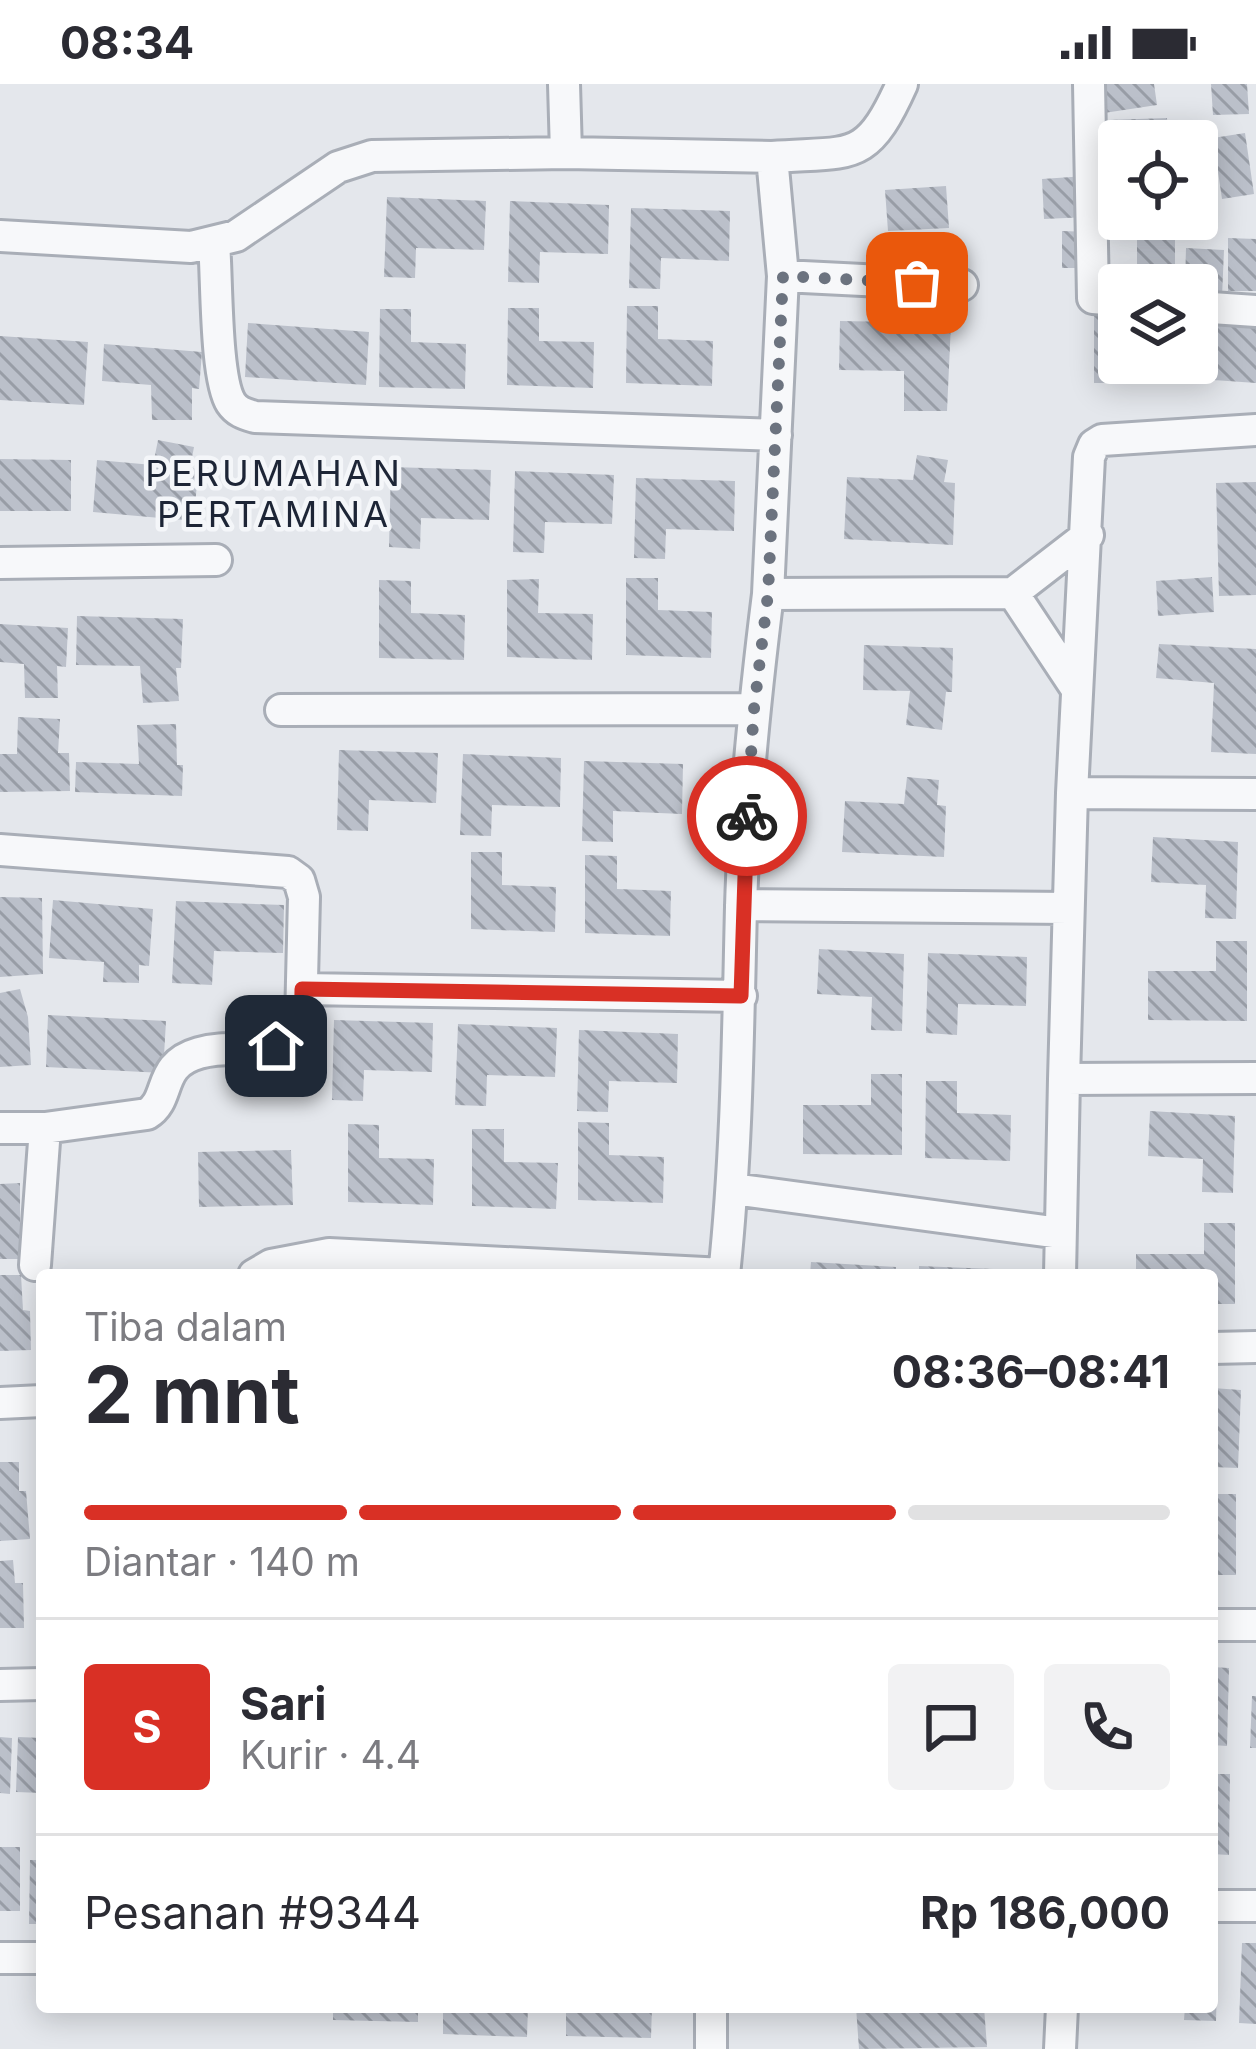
<!DOCTYPE html>
<html lang="id">
<head>
<meta charset="utf-8">
<style>
  :root { --surface:#fff; --page:#f2f2f3; --text:#2b2b33; --muted:#7c7c81; --line:#e1e1e2; --accent:#d93025 }
  body { margin:0; font-family:Inter,sans-serif; background:var(--page); color:var(--text); height:100vh; display:flex; flex-direction:column; font-size:45px; white-space:nowrap }
  * { box-sizing:border-box; margin:0 }
  p { font-size:39px; color:var(--muted) }
  .icon { flex:none; width:66px; height:66px; fill:none; stroke:currentColor; stroke-width:2; stroke-linecap:round; stroke-linejoin:round }
  .map { position:relative; flex:1; overflow:hidden }
  .side { position:absolute; left:36px; top:1185px; width:1182px; height:744px; display:flex; flex-direction:column; background:var(--surface); border-radius:12px; box-shadow:0 6px 30px #0003 }
  .side>* { flex:none }
  .buttons { position:absolute; left:1098px; top:36px; display:grid; gap:24px }
  .buttons a { display:grid; place-items:center; width:120px; height:120px; border-radius:12px; background:var(--surface); box-shadow:0 6px 30px #0003; font-size:60px }
  .pin { position:absolute; display:grid; place-items:center; width:102px; height:102px; color:#fff; margin:-51px; border-radius:24px; box-shadow:0 6px 18px #0006 }
  .courier { position:absolute; display:grid; place-items:center; width:120px; height:120px; margin:-60px; border:9px solid #d93025; border-radius:50%; background:#fff; color:#222; box-shadow:0 3px 15px #0007 }
  .headline em { font-style:normal; font-weight:700 }
  .headline div { display:flex; flex-direction:column-reverse }
  .headline { display:flex; align-items:center; justify-content:space-between; height:204px; padding:0 48px }
  h1 { font-size:78px; font-weight:700; line-height:90px }
  .bar { display:grid; grid-template-columns:repeat(4,1fr); gap:18px 12px; align-content:center; height:144px; padding:0 48px }
  .bar i { height:15px; border-radius:9px; background:var(--line) }
  .bar .on { background:var(--accent) }
  .bar p { grid-column:span 4 }
  .line { display:flex; align-items:center; gap:30px; padding:0 48px; border-top:3px solid var(--line) }
  .line div { flex:1 }
  .round { display:grid; place-items:center; flex:none; width:126px; height:126px; border-radius:12px; background:var(--page) }
  .status { display:flex; justify-content:space-between; align-items:center; height:84px; padding:0 60px; background:var(--surface); direction:ltr }
  .status svg { height:33px; fill:currentColor }
  .map>svg:first-child { display:block }
  .building { fill:url(#building-back-hatch) }
  .lines { fill:none; stroke-linecap:round; stroke-linejoin:round }
  .minor-casing { stroke:#a9aeb7; stroke-width:36 }
  .minor { stroke:#f7f8fa; stroke-width:30 }
  .done { stroke:#6c737f; stroke-width:12; stroke-dasharray:0 21.6 }
  .route { stroke:#d93025; stroke-width:15 }
  .labels { text-anchor:middle; dominant-baseline:central; stroke-width:9; stroke-linejoin:round; paint-order:stroke }
  .neighbourhood-label { font-size:36px; letter-spacing:3px; fill:#1d2536; stroke:#f4f6f9 }
</style>
</head>
<body>
<div class="status"><b>08:34</b><svg viewBox="0 0 49 12"><path d="M0 12V9h3v3zM5 12V6h3v6zM10 12V3h3v9zM15 12V0h3v12zM26 1h20v11H26zM47 4h2v5h-2z"/></svg></div>
<div class="map">
<svg width="1256" height="1965" viewBox="0 0 1256 1965">
  <defs>
    <pattern id="building-back-hatch" width="6" height="6" patternUnits="userSpaceOnUse" patternTransform="scale(3)"><rect width="6" height="6" fill="#bbc0ca"/><path d="M-1 5l2 2M0 0l6 6M5-1l2 2" fill="none" stroke="#989da6"/></pattern>
  </defs>
  <rect width="100%" height="100%" fill="#e4e7ec"/>
  <path class="building" d="M1100,0H1154L1157,21L1104,29Z
    M1211,0H1247L1249,30L1213,31Z
    M1167,34L1168,57L1110,59L1109,36Z
    M1245,49L1254,110L1222,115L1213,54Z
    M1119,69V112L1104,113L1101,70Z
    M1086,92L1088,133L1044,135L1042,95Z
    M946,102L949,144L888,147L885,106Z
    M387,113L486,117L484,166L416,164L415,194L384,193Z
    M510,117L609,121L608,170L540,168L539,199L508,198Z
    M631,124L730,127L729,177L661,174L660,205L629,204Z
    M1137,141L1175,142V195L1137,194Z
    M1062,147L1091,148L1090,184H1062Z
    M1228,154L1256,155V207H1228Z
    M1186,164L1224,166L1222,213L1197,212V201H1185Z
    M627,222H658V255L713,257L712,302L626,299Z
    M508,224H539V257L594,258L593,304L507,301Z
    M380,225H411V258L466,260L465,305L379,303Z
    M1094,229H1119V279H1133V299H1094Z
    M840,237L951,239L947,327H904V287L839,286Z
    M248,239L369,248L366,301L245,293Z
    M1197,239L1256,243V299L1143,291L1144,279H1197Z
    M0,252L88,258L84,321L0,316Z
    M104,260L202,268L199,305L192,304V336H152L151,301L102,297Z
    M158,356L194,363L190,384L198,385L194,437L93,428L97,376L153,381Z
    M917,371L948,376L944,398L955,399L953,461L844,455L847,393L913,396Z
    M0,375L71,376V427H0Z
    M391,383L491,386L489,436L421,434L420,465L389,463Z
    M515,387L614,391L612,440L545,438L544,469L513,468Z
    M636,394L735,397L734,447L666,445L665,475L634,474Z
    M1256,398V511L1219,512L1216,399Z
    M1212,493L1214,528L1158,532L1156,497Z
    M626,494H658V526L712,528L711,574L626,571Z
    M539,495L538,529L593,530L592,576L507,573V496Z
    M379,496L411,497V529L465,531L464,576L379,574Z
    M77,532L183,535L181,584H176L179,617L143,619L140,582L76,581Z
    M0,540L68,544L66,583L57,582L58,614H25L24,580L0,578Z
    M1159,560L1256,565V670L1211,668L1214,599L1156,594Z
    M864,561L953,564L952,608H946L942,646L906,641L910,607L863,606Z
    M18,633L60,635L58,669H69L70,707L0,708V670H17Z
    M176,640L177,681H183L182,712L75,708L76,678L139,680L137,641Z
    M339,666L438,669L436,719L369,716L368,747L337,746Z
    M463,670L561,674L560,723L492,721L491,752L460,751Z
    M584,677L683,680L682,730L613,727V758L582,757Z
    M907,693L939,696L937,721L946,722L944,773L842,768L845,717L904,720Z
    M1153,753L1238,758L1236,835L1205,834L1206,801L1151,798Z
    M471,768H502V801L556,803L555,848L471,845Z
    M585,771L617,772V805L671,807L670,852L585,849Z
    M0,813L42,814L43,890L0,893Z
    M53,816L153,825L149,882L139,881V899L103,898L104,878L49,874Z
    M176,817L284,821L283,869L214,867L212,901L172,899Z
    M1216,857H1247V937L1148,936V887H1216Z
    M819,865L904,870L902,947L871,946L872,913L817,910Z
    M928,869L1027,873L1026,922L958,920L957,951L926,949Z
    M20,905L28,933L31,981L0,983V909Z
    M48,931L166,937L163,989L46,983Z
    M334,936L433,939L432,988L364,986L363,1017L332,1016Z
    M458,940L557,944L555,993L487,991L486,1022L455,1021Z
    M579,946L678,950L677,999L609,997L608,1028L577,1027Z
    M871,990H902V1071L803,1070V1021H871Z
    M926,997H957V1029L1011,1031L1010,1077L925,1074Z
    M1150,1027L1235,1032L1233,1109L1202,1108L1203,1075L1148,1072Z
    M578,1038L609,1039V1071L664,1073L663,1119L578,1116Z
    M348,1040L379,1041V1074L434,1075L433,1121L348,1118Z
    M472,1045H504V1078L558,1079L556,1125L472,1122Z
    M291,1066L293,1121L199,1123L198,1068Z
    M20,1099V1175H0V1100Z
    M1204,1139H1235V1220H1212V1191H1136V1170H1204Z
    M811,1178L896,1183L895,1191H810Z
    M919,1182L1019,1186V1191H919Z
    M0,1191H21L23,1226L30,1227L31,1266L0,1267Z
    M1212,1304L1241,1306L1238,1384L1212,1383Z
    M0,1378H19V1407H26L30,1455L0,1457Z
    M1212,1410H1236V1491H1212Z
    M13,1476L15,1499H23L24,1544H0V1477Z
    M36,1506H42V1552H37Z
    M1212,1583L1229,1584L1227,1662L1212,1661Z
    M1252,1612H1256V1664H1250Z
    M0,1653L12,1654L10,1710L0,1709Z
    M18,1653L42,1654V1709L16,1708Z
    M1212,1690H1230L1229,1771L1212,1770Z
    M0,1763H20V1827H0Z
    M30,1776H42V1840H29Z
    M1212,1859L1218,1860L1216,1937L1184,1936L1185,1923H1212Z
    M1242,1859H1256V1940L1239,1939Z
    M333,1923H418V1938L333,1936Z
    M443,1923H528L527,1953L443,1950Z
    M566,1923H652L651,1954L566,1952Z
    M856,1923H984L987,1963L859,1965Z"/>
  <g class="lines">
    <g class="minor-casing">
      <path id="minor" d="M564,0L566,69
        M1089,0L1093,214L1119,216
        M772,73C853,67 866,80 902,0
        M0,152L191,163L236,152L338,83L372,72L566,69L772,73L783,192L768,510L1013,509L1088,451
        M214,159C217,193 215,294 231,319C237,328 245,330 255,333L776,351
        M783,192L962,201
        M1197,223L1256,227
        M1256,346L1102,356L1094,361L1089,373L1072,709L1256,710
        M0,479L216,476
        M1013,509L1076,604
        M281,626L754,625
        M1072,709L1064,995L1256,994
        M0,766L288,788L299,796L304,813L301,938C275,980 239,957 199,969C156,981 172,1015 147,1030L45,1044
        M741,821L1068,824
        M302,905L741,912
        M0,1044H45L35,1181
        M733,1105L1060,1149
        M254,1191L271,1181L329,1170L724,1190
        M724,1191C737,1068 738,946 741,823C744,718 755,614 768,510
        M1060,1191L1064,995
        M1212,1264L1256,1263
        M0,1319L42,1317
        M1212,1541H1256
        M0,1601L42,1600
        M1212,1822H1256
        M0,1874H42
        M711,1923V1965
        M1060,1965L1062,1923"/>
    </g>
    <use href="#minor" class="minor"/>
  </g>
  <g class="lines">
    <path class="done" d="M747,732L754,625L768,510L783,192L917,199"/>
    <path class="route" d="M276,962C302,950 302,932 302,905L741,912L747,732"/>
  </g>
  <g class="labels">
    <g class="neighbourhood-label">
      <text x="274" y="389">PERUMAHAN<tspan x="274" dy="41">PERTAMINA</tspan></text>
    </g>
  </g>
</svg>
<div class="buttons">
<a><svg class="icon" aria-label="locate" viewBox="0 0 24 24"><circle cx="12" cy="12" r="6"/><path d="M12 2v4M12 18v4M2 12h4M18 12h4"/></svg></a>
<a><svg class="icon" aria-label="layers" viewBox="0 0 24 24"><path d="M12 4l9 5-9 5-9-5zM3 14l9 5 9-5"/></svg></a>
</div>
<div class="pin" style="left:917px;top:199px;background:#ea580c"><svg class="icon" aria-label="bag" viewBox="0 0 24 24"><path d="M5 8h14l-1 12H6zM9 8a3 3 0 0 1 6 0"/></svg></div>
<div class="pin" style="left:276px;top:962px;background:#1f2937"><svg class="icon" aria-label="home" viewBox="0 0 24 24"><path d="M3 11l9-7 9 7M6 9v11h12V9"/></svg></div>
<div class="courier" style="left:747px;top:732px"><svg class="icon" aria-label="bike" viewBox="0 0 24 24"><circle cx="6" cy="16" r="4"/><circle cx="18" cy="16" r="4"/><path d="M6 16l4-8h5l3 8M10 8l3 8H6M13 5h3"/></svg></div>
<section class="side">
<div class="headline"><div><h1>2 mnt</h1><p>Tiba dalam</p></div><em>08:36–08:41</em></div>
<div class="bar"><i class="on"></i><i class="on"></i><i class="on"></i><i></i><p>Diantar · 140 m</p></div>
<div class="line" style="height:216px"><b class="round" style="background:var(--accent);color:#fff">S</b><div><b>Sari</b><p>Kurir · 4.4</p></div><a class="round"><svg class="icon" aria-label="chat" viewBox="0 0 24 24"><path d="M4 5h16v11H9l-5 4z"/></svg></a><a class="round"><svg class="icon" aria-label="phone" viewBox="0 0 24 24"><path d="M5 4h4l2 5-3 2q2 4 5 5l2-3 5 2v4C11 20 4 13 5 4z"/></svg></a></div>
<div class="line" style="height:156px"><div>Pesanan #9344</div><b>Rp 186,000</b></div>
</section>
</div>
</body>
</html>
